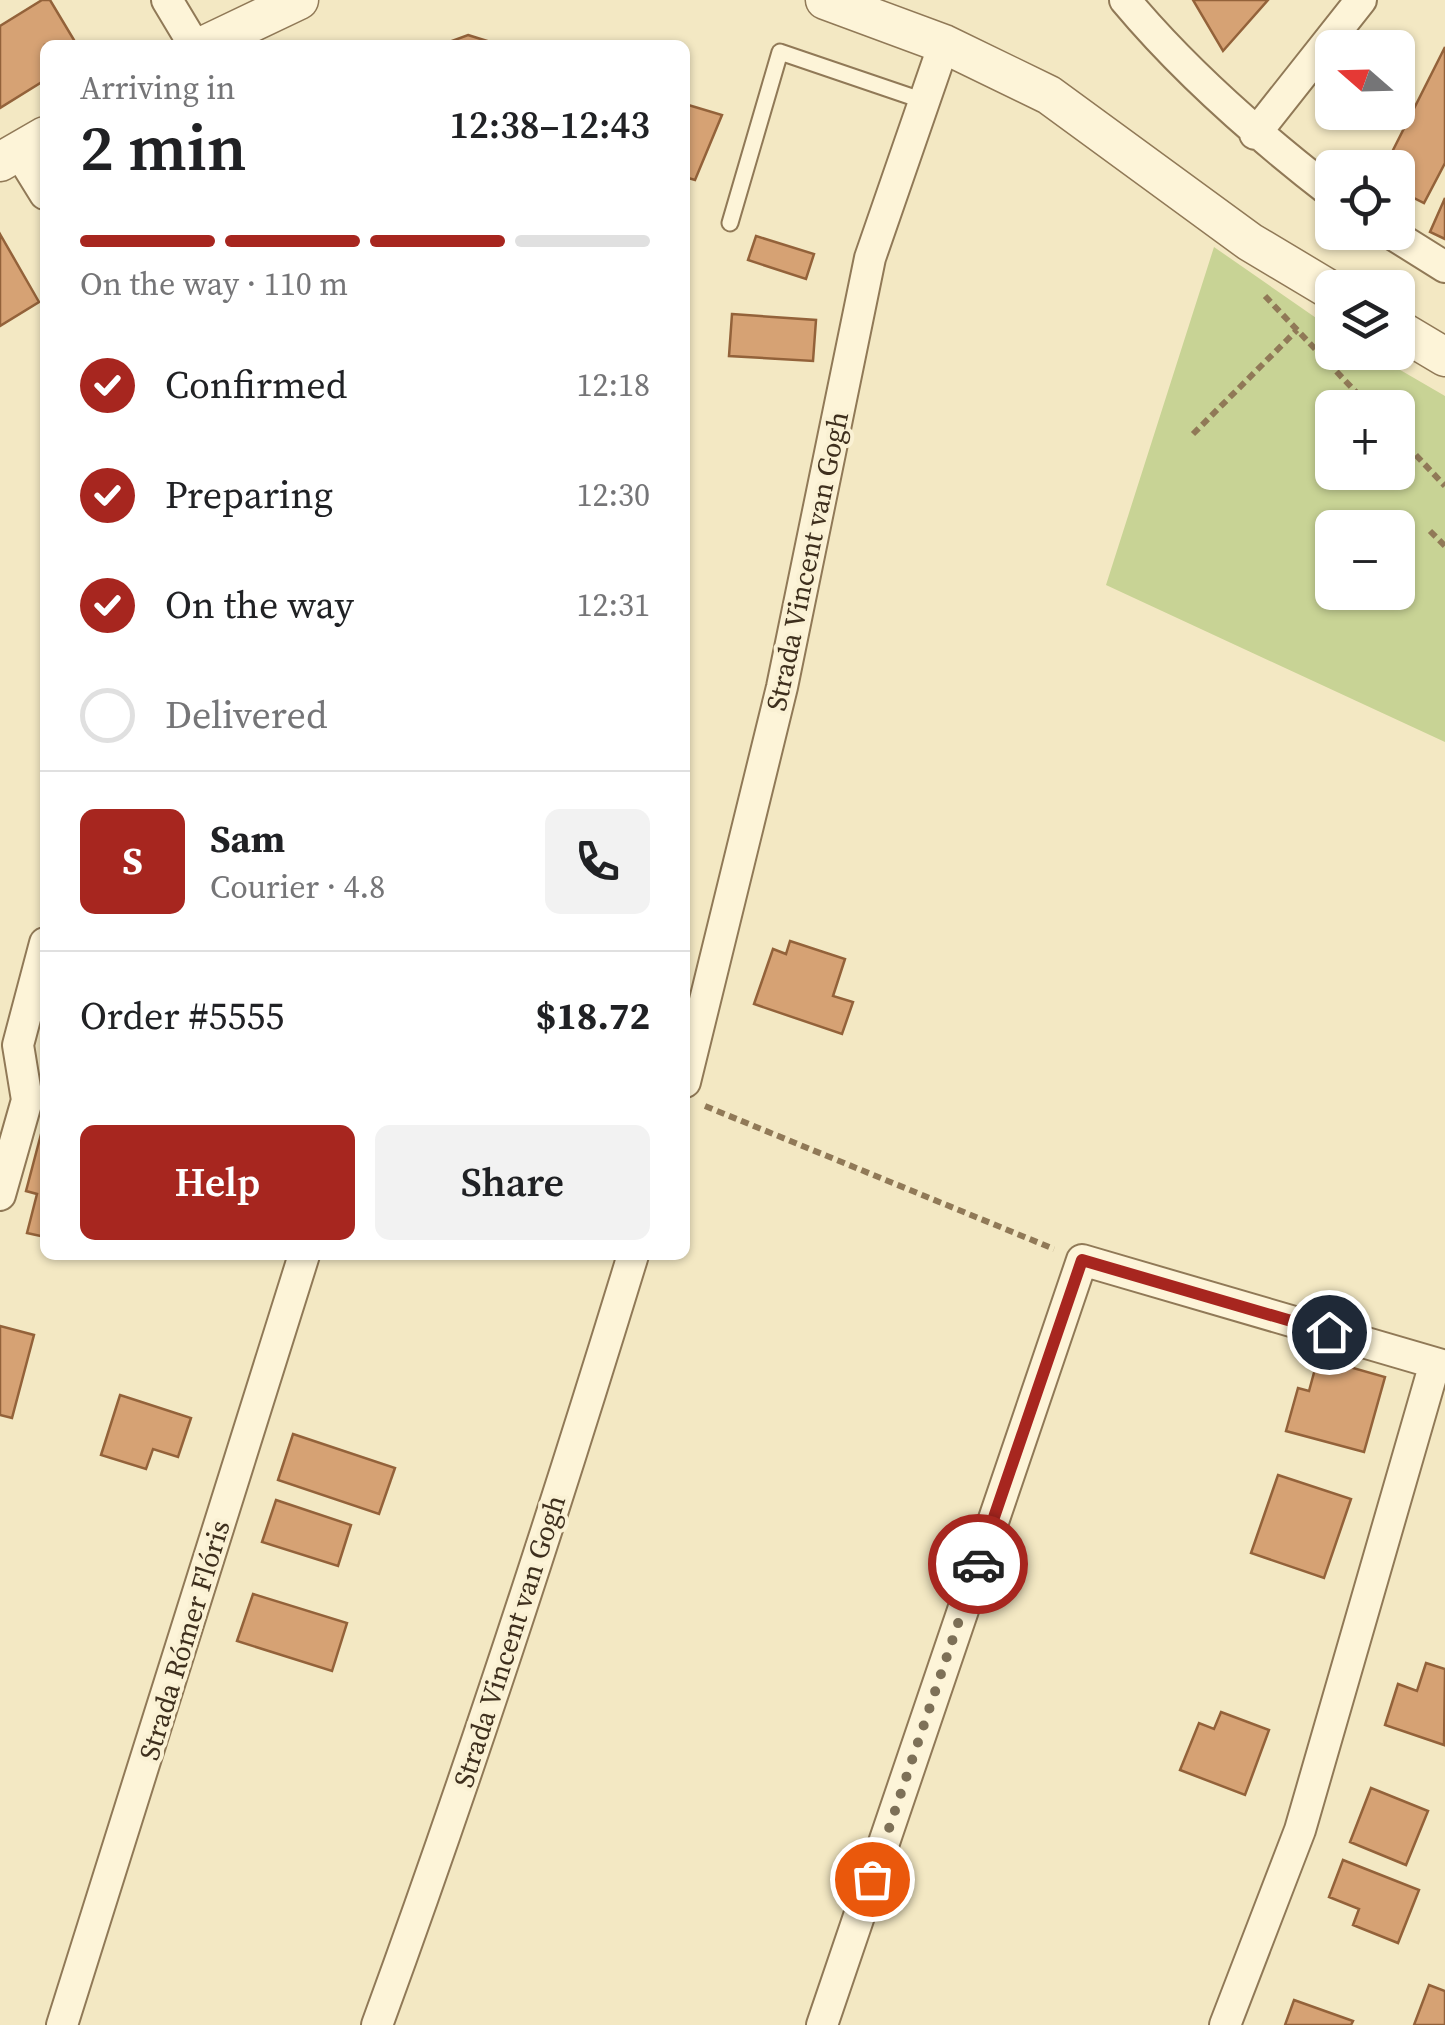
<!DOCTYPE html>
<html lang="en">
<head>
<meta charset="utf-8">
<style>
  :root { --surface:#fff; --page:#f2f2f2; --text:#202124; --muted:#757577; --line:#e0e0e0; --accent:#a7261f }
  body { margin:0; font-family:"Source Serif 4",serif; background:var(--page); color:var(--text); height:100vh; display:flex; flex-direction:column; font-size:38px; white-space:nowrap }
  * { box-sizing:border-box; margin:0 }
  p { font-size:32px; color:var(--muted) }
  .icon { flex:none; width:55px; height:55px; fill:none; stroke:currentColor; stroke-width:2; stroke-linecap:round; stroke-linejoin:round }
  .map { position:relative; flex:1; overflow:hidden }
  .sheet { position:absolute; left:40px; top:40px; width:650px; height:1220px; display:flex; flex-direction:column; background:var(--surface); border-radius:15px; box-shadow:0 2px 8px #0004 }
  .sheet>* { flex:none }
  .needle { width:65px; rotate:290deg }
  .tools { position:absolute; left:1315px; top:30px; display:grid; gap:20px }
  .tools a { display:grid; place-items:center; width:100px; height:100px; border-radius:15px; background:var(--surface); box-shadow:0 2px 8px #0004; font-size:50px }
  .pin { position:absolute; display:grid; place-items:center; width:85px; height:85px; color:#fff; margin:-42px; border:5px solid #fff; border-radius:50%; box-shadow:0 2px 10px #0007 }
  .courier { position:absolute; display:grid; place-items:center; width:100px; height:100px; margin:-50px; border:8px solid #a7261f; border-radius:50%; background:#fff; color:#222; box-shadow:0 2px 12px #0007 }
  .summary em { font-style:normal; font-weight:600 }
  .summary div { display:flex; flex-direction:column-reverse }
  .summary { display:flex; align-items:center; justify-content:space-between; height:170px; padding:0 40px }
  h1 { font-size:65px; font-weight:600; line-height:75px }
  .bar { display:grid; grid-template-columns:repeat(4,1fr); gap:15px 10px; align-content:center; height:120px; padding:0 40px }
  .bar i { height:12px; border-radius:8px; background:var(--line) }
  .bar .on { background:var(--accent) }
  .bar p { grid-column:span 4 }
  .line { display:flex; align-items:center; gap:25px; padding:0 40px; border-top:2px solid var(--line) }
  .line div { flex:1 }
  .round { display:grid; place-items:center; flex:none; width:105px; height:105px; border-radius:15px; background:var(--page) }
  ol { padding:0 40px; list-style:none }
  li { display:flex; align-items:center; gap:30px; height:110px }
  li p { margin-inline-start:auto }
  li .icon { padding:10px; border-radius:50%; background:var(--accent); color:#fff; stroke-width:4 }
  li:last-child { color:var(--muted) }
  li i { width:55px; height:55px; border:5px solid var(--line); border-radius:50% }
  .primary-button { display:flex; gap:20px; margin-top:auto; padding:20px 40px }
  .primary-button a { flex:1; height:115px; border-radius:15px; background:var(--accent); color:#fff; font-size:40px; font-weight:600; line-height:115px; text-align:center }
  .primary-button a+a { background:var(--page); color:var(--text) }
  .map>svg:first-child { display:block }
  .green { fill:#c8d395; fill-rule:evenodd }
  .building { fill:#d6a274; stroke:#93623a; stroke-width:2.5 }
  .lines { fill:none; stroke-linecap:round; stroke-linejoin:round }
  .service-casing { stroke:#907957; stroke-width:19 }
  .minor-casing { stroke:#907957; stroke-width:34 }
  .tertiary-casing { stroke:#907957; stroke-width:41 }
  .path { stroke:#907957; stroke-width:6; stroke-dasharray:8 5; stroke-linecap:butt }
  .service { stroke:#fdf4d8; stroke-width:15 }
  .minor { stroke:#fdf4d8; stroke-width:30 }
  .tertiary { stroke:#fdf4d8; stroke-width:38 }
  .done { stroke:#7d7057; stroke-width:10; stroke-dasharray:0 18 }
  .route { stroke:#a7261f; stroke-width:12 }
  .labels { text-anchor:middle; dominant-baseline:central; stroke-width:8; stroke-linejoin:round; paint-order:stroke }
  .street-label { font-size:28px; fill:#3e2f1d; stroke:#faf1d4 }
</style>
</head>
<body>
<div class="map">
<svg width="1445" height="2025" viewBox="0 0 1445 2025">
  <rect width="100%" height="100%" fill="#f3e8c3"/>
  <path class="green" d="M1214,247L1332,329V352L1371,353L1445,396V742L1106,585ZM1332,408H1398V472H1332ZM1332,528H1398V592H1332Z"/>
  <path class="building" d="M42,0H50L77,45H45V80L0,108V26Z
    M1193,0H1268L1223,51Z
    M468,35L500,45H441Z
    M1445,47V163L1424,203L1398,190V168H1384Z
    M685,104L722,115L695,180L685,177Z
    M1445,198V239L1430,232Z
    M0,234L39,302L0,326Z
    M756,236L814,254L806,279L748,260Z
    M732,314L816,320L813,361L729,356Z
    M790,941L845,959L833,996L853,1002L842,1034L754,1004L773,949L786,954Z
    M45,1119V1237L27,1233L37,1194L26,1191Z
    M0,1326L34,1335L12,1418L0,1415Z
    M1318,1358L1385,1377L1364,1452L1286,1431L1298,1388L1309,1391Z
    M120,1395L191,1418L178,1457L153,1449L146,1469L101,1455Z
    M293,1434L395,1468L379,1514L278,1480Z
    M1278,1475L1351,1499L1324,1578L1251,1553Z
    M276,1500L351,1525L338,1566L262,1542Z
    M253,1594L347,1623L332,1671L237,1641Z
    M1426,1663L1445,1669L1444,1745L1385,1725L1398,1684L1417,1691Z
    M1221,1712L1269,1730L1245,1795L1180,1770L1199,1723L1214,1729Z
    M1371,1788L1428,1811L1406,1865L1350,1842Z
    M1343,1860L1419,1890L1398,1943L1353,1925L1359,1909L1329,1897Z
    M1429,1985L1445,1991V2025H1414Z
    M1294,2000L1353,2021L1351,2025H1285Z"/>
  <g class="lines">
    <g class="service-casing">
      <path id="service" d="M730,223L780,52L924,101"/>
    </g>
    <g class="minor-casing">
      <path id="minor" d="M167,0L194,45
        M1125,0C1186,73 1257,135 1332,193
        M1255,134L1361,0
        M19,152L45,194
        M1389,232L1445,267
        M685,1082L782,687L870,258L944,44
        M0,1195L27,1100L18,1045L45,943
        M62,2025L304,1255
        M377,2025C470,1771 554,1513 633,1255
        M822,2025L1082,1260L1445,1366
        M1225,2025L1300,1830L1435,1363"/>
    </g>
    <g class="tertiary-casing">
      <path id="tertiary" d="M825,0L944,44L1049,95L1250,242L1332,291
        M205,45L299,0
        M0,162L45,136
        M1398,329L1445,357"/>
    </g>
    <path class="path" d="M1265,296L1371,408
      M1193,434L1297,330
      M1398,436L1445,486
      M1430,531L1445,546
      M705,1106L1054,1249"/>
    <use href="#service" class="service"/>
    <use href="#minor" class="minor"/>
    <use href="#tertiary" class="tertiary"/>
  </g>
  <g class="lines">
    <path class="done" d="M872,1879L978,1564"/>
    <path class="route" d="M978,1564L1082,1260L1329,1332"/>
  </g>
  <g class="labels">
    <g class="street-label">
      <text transform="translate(807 561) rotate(-78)">Strada Vincent van Gogh</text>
      <text transform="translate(184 1640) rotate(-73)">Strada Rómer Flóris</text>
      <text transform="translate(509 1641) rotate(-72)">Strada Vincent van Gogh</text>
    </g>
  </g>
</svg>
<div class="tools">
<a><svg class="needle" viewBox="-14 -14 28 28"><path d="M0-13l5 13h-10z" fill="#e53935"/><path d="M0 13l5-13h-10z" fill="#757577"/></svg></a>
<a><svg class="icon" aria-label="locate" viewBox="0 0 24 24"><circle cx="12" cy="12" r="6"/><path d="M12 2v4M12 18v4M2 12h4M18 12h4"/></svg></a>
<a><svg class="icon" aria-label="layers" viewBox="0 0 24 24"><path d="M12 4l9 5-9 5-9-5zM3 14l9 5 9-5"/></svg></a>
<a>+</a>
<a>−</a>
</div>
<div class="pin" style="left:872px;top:1879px;background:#ea580c"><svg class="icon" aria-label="bag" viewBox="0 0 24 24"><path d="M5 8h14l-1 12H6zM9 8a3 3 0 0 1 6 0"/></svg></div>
<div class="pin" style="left:1329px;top:1332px;background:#1f2937"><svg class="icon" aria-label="home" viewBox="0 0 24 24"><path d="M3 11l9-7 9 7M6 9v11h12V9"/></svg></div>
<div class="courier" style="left:978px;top:1564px"><svg class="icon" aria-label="car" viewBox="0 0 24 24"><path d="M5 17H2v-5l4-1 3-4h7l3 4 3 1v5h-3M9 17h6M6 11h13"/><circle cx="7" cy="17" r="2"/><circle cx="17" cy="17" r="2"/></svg></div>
<section class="sheet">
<div class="summary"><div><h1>2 min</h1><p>Arriving in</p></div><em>12:38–12:43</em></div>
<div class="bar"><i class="on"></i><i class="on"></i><i class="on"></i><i></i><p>On the way · 110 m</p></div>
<ol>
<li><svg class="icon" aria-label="check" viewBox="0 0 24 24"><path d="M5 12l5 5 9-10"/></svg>Confirmed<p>12:18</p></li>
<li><svg class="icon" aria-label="check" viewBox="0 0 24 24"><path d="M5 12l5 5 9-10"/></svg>Preparing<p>12:30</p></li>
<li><svg class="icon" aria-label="check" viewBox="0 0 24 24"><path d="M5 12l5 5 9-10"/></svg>On the way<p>12:31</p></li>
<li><i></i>Delivered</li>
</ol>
<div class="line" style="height:180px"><b class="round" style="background:var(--accent);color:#fff">S</b><div><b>Sam</b><p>Courier · 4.8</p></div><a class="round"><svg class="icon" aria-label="phone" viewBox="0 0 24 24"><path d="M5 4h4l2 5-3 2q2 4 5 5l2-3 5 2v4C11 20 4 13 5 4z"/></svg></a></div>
<div class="line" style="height:130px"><div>Order #5555</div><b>$18.72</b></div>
<div class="primary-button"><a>Help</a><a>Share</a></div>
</section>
</div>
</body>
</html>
